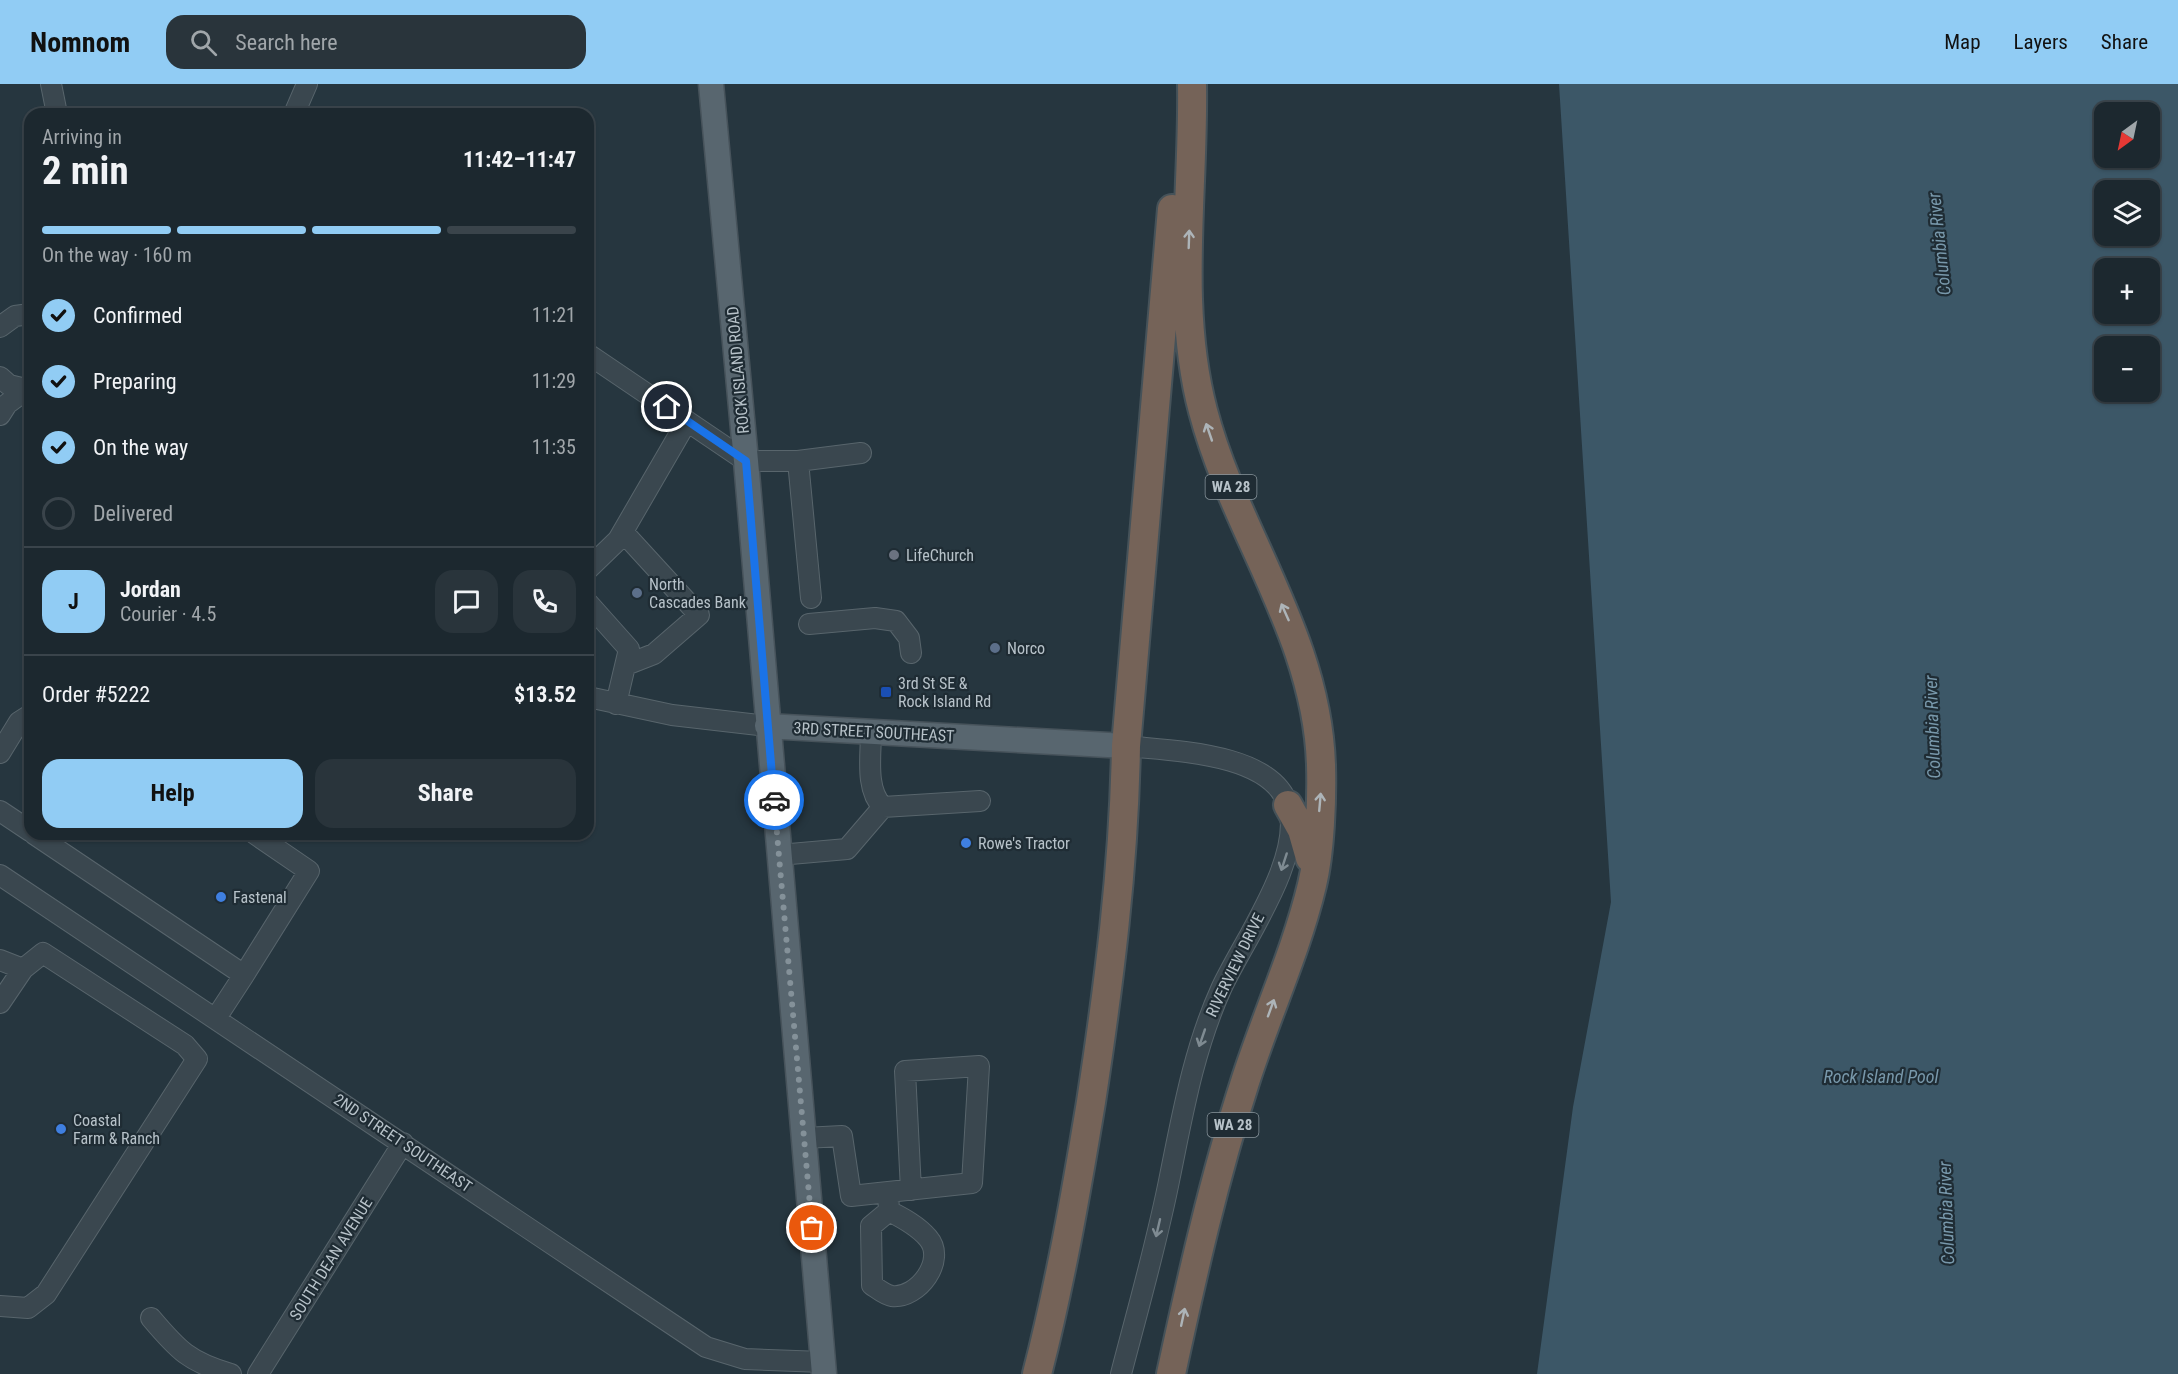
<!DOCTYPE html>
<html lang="en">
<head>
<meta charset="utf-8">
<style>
  :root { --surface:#1c282f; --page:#29343b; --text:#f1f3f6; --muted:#a0a6aa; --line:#3a444b; --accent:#91ccf4 }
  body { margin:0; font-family:"Roboto Condensed",sans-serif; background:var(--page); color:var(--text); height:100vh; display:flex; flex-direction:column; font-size:22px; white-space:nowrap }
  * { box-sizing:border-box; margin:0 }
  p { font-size:20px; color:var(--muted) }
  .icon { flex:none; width:33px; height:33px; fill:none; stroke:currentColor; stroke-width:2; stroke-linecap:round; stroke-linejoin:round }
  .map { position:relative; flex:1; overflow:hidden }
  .sheet { position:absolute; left:24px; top:24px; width:570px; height:732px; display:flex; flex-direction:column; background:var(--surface); border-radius:18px; box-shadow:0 2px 4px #0004,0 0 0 2px var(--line) }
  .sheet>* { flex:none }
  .needle { width:39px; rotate:213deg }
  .controls { position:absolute; left:2094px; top:18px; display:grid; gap:12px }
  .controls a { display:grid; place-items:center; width:66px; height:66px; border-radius:12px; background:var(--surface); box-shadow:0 2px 4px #0004,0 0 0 2px var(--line); font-size:30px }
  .pin { position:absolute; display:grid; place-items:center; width:51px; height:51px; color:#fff; margin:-26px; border:3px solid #fff; border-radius:50%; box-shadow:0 2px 6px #0007 }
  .courier { position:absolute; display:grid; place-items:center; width:60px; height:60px; margin:-30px; border:4px solid #1a73e8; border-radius:50%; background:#fff; color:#222; box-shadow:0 2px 8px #0007 }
  .summary em { font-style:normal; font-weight:700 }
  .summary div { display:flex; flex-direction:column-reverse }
  .summary { display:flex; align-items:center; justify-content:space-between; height:102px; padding:0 18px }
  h1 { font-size:39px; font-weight:700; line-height:45px }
  .bar { display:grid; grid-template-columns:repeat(4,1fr); gap:9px 6px; align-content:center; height:72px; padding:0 18px }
  .bar i { height:8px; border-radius:4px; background:var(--line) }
  .bar .selected { background:var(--accent) }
  .bar p { grid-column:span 4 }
  .line { display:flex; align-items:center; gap:15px; padding:0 18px; border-top:2px solid var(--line) }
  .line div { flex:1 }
  .round { display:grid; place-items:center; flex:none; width:63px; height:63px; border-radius:18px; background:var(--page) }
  ol { padding:0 18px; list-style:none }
  li { display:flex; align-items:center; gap:18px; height:66px }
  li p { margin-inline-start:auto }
  li .icon { padding:6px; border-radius:50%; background:var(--accent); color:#111; stroke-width:4 }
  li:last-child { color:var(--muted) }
  li i { width:33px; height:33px; border:3px solid var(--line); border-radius:50% }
  .action { display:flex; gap:12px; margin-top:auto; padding:12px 18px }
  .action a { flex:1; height:69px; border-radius:18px; background:var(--accent); color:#111; font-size:24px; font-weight:700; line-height:69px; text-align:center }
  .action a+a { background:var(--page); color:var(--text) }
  header { display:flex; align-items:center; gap:36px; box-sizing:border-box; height:84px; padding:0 30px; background:var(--accent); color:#111 }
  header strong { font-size:28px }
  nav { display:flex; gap:33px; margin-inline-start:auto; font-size:21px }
  .search { width:420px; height:54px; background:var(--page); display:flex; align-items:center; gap:15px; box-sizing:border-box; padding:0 21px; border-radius:18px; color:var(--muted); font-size:22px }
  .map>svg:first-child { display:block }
  .water { fill:#3c5767; fill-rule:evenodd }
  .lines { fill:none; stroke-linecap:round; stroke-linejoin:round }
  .minor-casing { stroke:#58656c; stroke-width:22 }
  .major-casing { stroke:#47535b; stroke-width:27 }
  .highway-casing { stroke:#455259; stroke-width:32 }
  .minor { stroke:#3a474f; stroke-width:20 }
  .major { stroke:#58666f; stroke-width:24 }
  .highway { stroke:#756358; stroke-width:28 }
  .oneway { stroke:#adb4b8 }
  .oneway2 { stroke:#7f8b92 }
  .done { stroke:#849199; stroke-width:6; stroke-dasharray:0 10.8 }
  .route { stroke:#1a73e8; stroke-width:8 }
  .worship-dot { fill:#6b7280; stroke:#1f2c34; stroke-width:2 }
  .service-dot { fill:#5c6f8a; stroke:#1f2c34; stroke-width:2 }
  .transit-dot { fill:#1a4fb4; stroke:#1f2c34; stroke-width:2 }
  .shop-dot { fill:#3f7fe0; stroke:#1f2c34; stroke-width:2 }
  .labels { text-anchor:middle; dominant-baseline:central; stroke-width:4.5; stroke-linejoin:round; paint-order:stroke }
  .shield { fill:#1f2c34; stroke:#89959c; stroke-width:1.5 }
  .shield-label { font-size:15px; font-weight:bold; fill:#b7c2c9 }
  .street-label { font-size:16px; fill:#b7c2c9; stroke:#1f2c34 }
  .poi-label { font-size:16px; fill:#b7c2c9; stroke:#1f2c34; text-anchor:start }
  .water-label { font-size:18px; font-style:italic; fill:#7898ab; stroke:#1f2c34 }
</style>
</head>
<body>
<header>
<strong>Nomnom</strong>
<div class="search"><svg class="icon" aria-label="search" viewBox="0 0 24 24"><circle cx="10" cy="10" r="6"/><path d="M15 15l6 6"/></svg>Search here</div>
<nav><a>Map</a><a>Layers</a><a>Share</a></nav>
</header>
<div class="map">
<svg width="2178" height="1290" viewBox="0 0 2178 1290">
  <rect width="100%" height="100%" fill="#26363f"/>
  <path class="water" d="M1559,0H2178V1290H1537L1573,1023L1611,818ZM2104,28H2150V74H2104ZM2104,106H2150V152H2104ZM2104,184H2150V230H2104ZM2104,262H2150V308H2104Z"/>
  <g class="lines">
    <g class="minor-casing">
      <path id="minor" d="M51,0L57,30
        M294,30L307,0
        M0,243L15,232L30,230
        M588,270L746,377H798L811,514
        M0,293L9,301L30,306
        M0,331L7,320L26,306
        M798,377L861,369
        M623,448L699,531L654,570L626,581
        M588,485L618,456L687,337
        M588,519L629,565L616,620
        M809,540L875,534L896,537L909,554L911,569
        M588,613L672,631L767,642
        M871,648C871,671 865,706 883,723L980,717
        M0,669L19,638L30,631
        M0,727L30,747
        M34,750L244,891L309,787L255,750
        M779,771L847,765L883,723
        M0,791L706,1263L745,1275L823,1278
        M0,876L23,885L43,869L185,961L197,975L46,1210L28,1224L0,1222
        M0,919L23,885
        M216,934L244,891
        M804,1054L842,1052L851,1112L972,1099L979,982L905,987L911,1106
        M888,1108L889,1127L871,1142L872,1201C878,1205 885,1211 892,1212C918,1215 947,1176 928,1154C918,1142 903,1134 889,1127
        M151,1234C178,1266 189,1278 231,1290
        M258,1290L403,1059
        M1121,1290C1138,1224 1157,1159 1170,1092C1183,1028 1194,965 1221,905C1243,857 1305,773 1288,721C1271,668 1171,667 1126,662"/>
    </g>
    <g class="major-casing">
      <path id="major" d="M711,0L746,377L824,1290
        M767,642L1126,662"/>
    </g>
    <g class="highway-casing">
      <path id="highway" d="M1288,721L1302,746L1310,774
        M1037,1290C1060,1201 1076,1109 1091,1018C1109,900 1124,782 1126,662L1172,125
        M1171,1290C1192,1192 1214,1094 1245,998C1266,932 1296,868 1312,801C1320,768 1322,715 1321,681C1317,551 1235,449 1203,327C1175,221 1194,108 1192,0"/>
    </g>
    <use href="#minor" class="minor"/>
    <use href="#major" class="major"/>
    <use href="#highway" class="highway"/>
  </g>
  <defs><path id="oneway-shaft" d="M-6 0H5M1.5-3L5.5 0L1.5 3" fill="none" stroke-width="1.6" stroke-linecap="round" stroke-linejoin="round" transform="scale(1.5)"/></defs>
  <g class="oneway">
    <use href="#oneway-shaft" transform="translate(1189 155) rotate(-88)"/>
    <use href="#oneway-shaft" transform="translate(1209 348) rotate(-109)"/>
    <use href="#oneway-shaft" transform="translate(1285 528) rotate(-114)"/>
    <use href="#oneway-shaft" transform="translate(1320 718) rotate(-85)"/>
    <use href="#oneway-shaft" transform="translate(1271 924) rotate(-70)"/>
    <use href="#oneway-shaft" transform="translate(1183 1233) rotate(-78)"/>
  </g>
  <g class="oneway2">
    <use href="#oneway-shaft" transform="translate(1284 778) rotate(108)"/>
    <use href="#oneway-shaft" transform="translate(1202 954) rotate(109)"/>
    <use href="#oneway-shaft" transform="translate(1158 1144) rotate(103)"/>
  </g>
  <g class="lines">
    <path class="done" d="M774,716L812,1144"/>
    <path class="route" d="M667,323L746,377L774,716"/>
  </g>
  <circle class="worship-dot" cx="894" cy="471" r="6"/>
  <g class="service-dot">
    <circle cx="637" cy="509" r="6"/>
    <circle cx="995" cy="564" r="6"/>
  </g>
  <rect class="transit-dot" x="880" y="602" width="12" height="12" rx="3"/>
  <g class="shop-dot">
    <circle cx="966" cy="759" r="6"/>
    <circle cx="221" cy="813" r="6"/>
    <circle cx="61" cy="1045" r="6"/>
  </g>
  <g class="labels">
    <g class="shield">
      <rect x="1205.5" y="391" width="51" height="24" rx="4.5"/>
      <rect x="1207.5" y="1029" width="51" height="24" rx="4.5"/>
    </g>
    <g class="shield-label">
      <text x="1231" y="403">WA 28</text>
      <text x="1233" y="1041">WA 28</text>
    </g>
    <g class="street-label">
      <text transform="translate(738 286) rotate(-95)">ROCK ISLAND ROAD</text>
      <text transform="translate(874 648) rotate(3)">3RD STREET SOUTHEAST</text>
      <text transform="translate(1235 881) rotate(-64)">RIVERVIEW DRIVE</text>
      <text transform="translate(403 1059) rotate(34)">2ND STREET SOUTHEAST</text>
      <text transform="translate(331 1175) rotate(-58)">SOUTH DEAN AVENUE</text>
    </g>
    <g class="poi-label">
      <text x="906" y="471">LifeChurch</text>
      <text x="649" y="500">North<tspan x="649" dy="18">Cascades Bank</tspan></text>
      <text x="1007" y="564">Norco</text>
      <text x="898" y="599">3rd St SE &amp;<tspan x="898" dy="18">Rock Island Rd</tspan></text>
      <text x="978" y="759">Rowe's Tractor</text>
      <text x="233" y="813">Fastenal</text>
      <text x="73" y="1036">Coastal<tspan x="73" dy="18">Farm &amp; Ranch</tspan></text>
    </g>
    <g class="water-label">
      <text transform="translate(1939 160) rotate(-96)">Columbia River</text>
      <text transform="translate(1932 643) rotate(-92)">Columbia River</text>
      <text x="1881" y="992">Rock Island Pool</text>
      <text transform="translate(1946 1129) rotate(-92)">Columbia River</text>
    </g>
  </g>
</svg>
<div class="controls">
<a><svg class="needle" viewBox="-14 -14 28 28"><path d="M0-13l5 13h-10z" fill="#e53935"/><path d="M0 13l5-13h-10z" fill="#a0a6aa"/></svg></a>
<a><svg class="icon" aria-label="layers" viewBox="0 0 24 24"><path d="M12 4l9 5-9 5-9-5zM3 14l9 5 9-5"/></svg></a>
<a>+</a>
<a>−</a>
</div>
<div class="pin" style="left:812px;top:1144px;background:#ea580c"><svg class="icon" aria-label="bag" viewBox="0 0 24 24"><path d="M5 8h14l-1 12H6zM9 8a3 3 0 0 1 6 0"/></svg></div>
<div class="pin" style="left:667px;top:323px;background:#1f2937"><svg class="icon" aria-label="home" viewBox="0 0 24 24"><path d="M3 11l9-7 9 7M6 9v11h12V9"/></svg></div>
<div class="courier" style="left:774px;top:716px"><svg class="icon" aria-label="car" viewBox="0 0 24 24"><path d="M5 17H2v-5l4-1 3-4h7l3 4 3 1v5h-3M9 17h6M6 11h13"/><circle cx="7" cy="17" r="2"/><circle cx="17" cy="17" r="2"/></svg></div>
<section class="sheet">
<div class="summary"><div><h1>2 min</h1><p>Arriving in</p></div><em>11:42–11:47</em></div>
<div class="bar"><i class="selected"></i><i class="selected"></i><i class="selected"></i><i></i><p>On the way · 160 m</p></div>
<ol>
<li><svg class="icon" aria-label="check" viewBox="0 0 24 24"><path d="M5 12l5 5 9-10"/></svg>Confirmed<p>11:21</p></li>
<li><svg class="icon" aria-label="check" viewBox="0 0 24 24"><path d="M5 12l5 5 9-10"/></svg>Preparing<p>11:29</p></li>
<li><svg class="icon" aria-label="check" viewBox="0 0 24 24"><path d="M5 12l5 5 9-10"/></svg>On the way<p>11:35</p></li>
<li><i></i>Delivered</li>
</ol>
<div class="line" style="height:108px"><b class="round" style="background:var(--accent);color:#111">J</b><div><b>Jordan</b><p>Courier · 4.5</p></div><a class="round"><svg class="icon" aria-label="chat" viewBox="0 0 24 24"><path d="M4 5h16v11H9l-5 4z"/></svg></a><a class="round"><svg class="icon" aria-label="phone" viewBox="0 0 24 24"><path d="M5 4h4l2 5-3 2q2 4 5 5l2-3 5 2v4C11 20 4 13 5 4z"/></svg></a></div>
<div class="line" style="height:78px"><div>Order #5222</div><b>$13.52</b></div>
<div class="action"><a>Help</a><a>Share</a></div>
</section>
</div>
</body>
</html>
